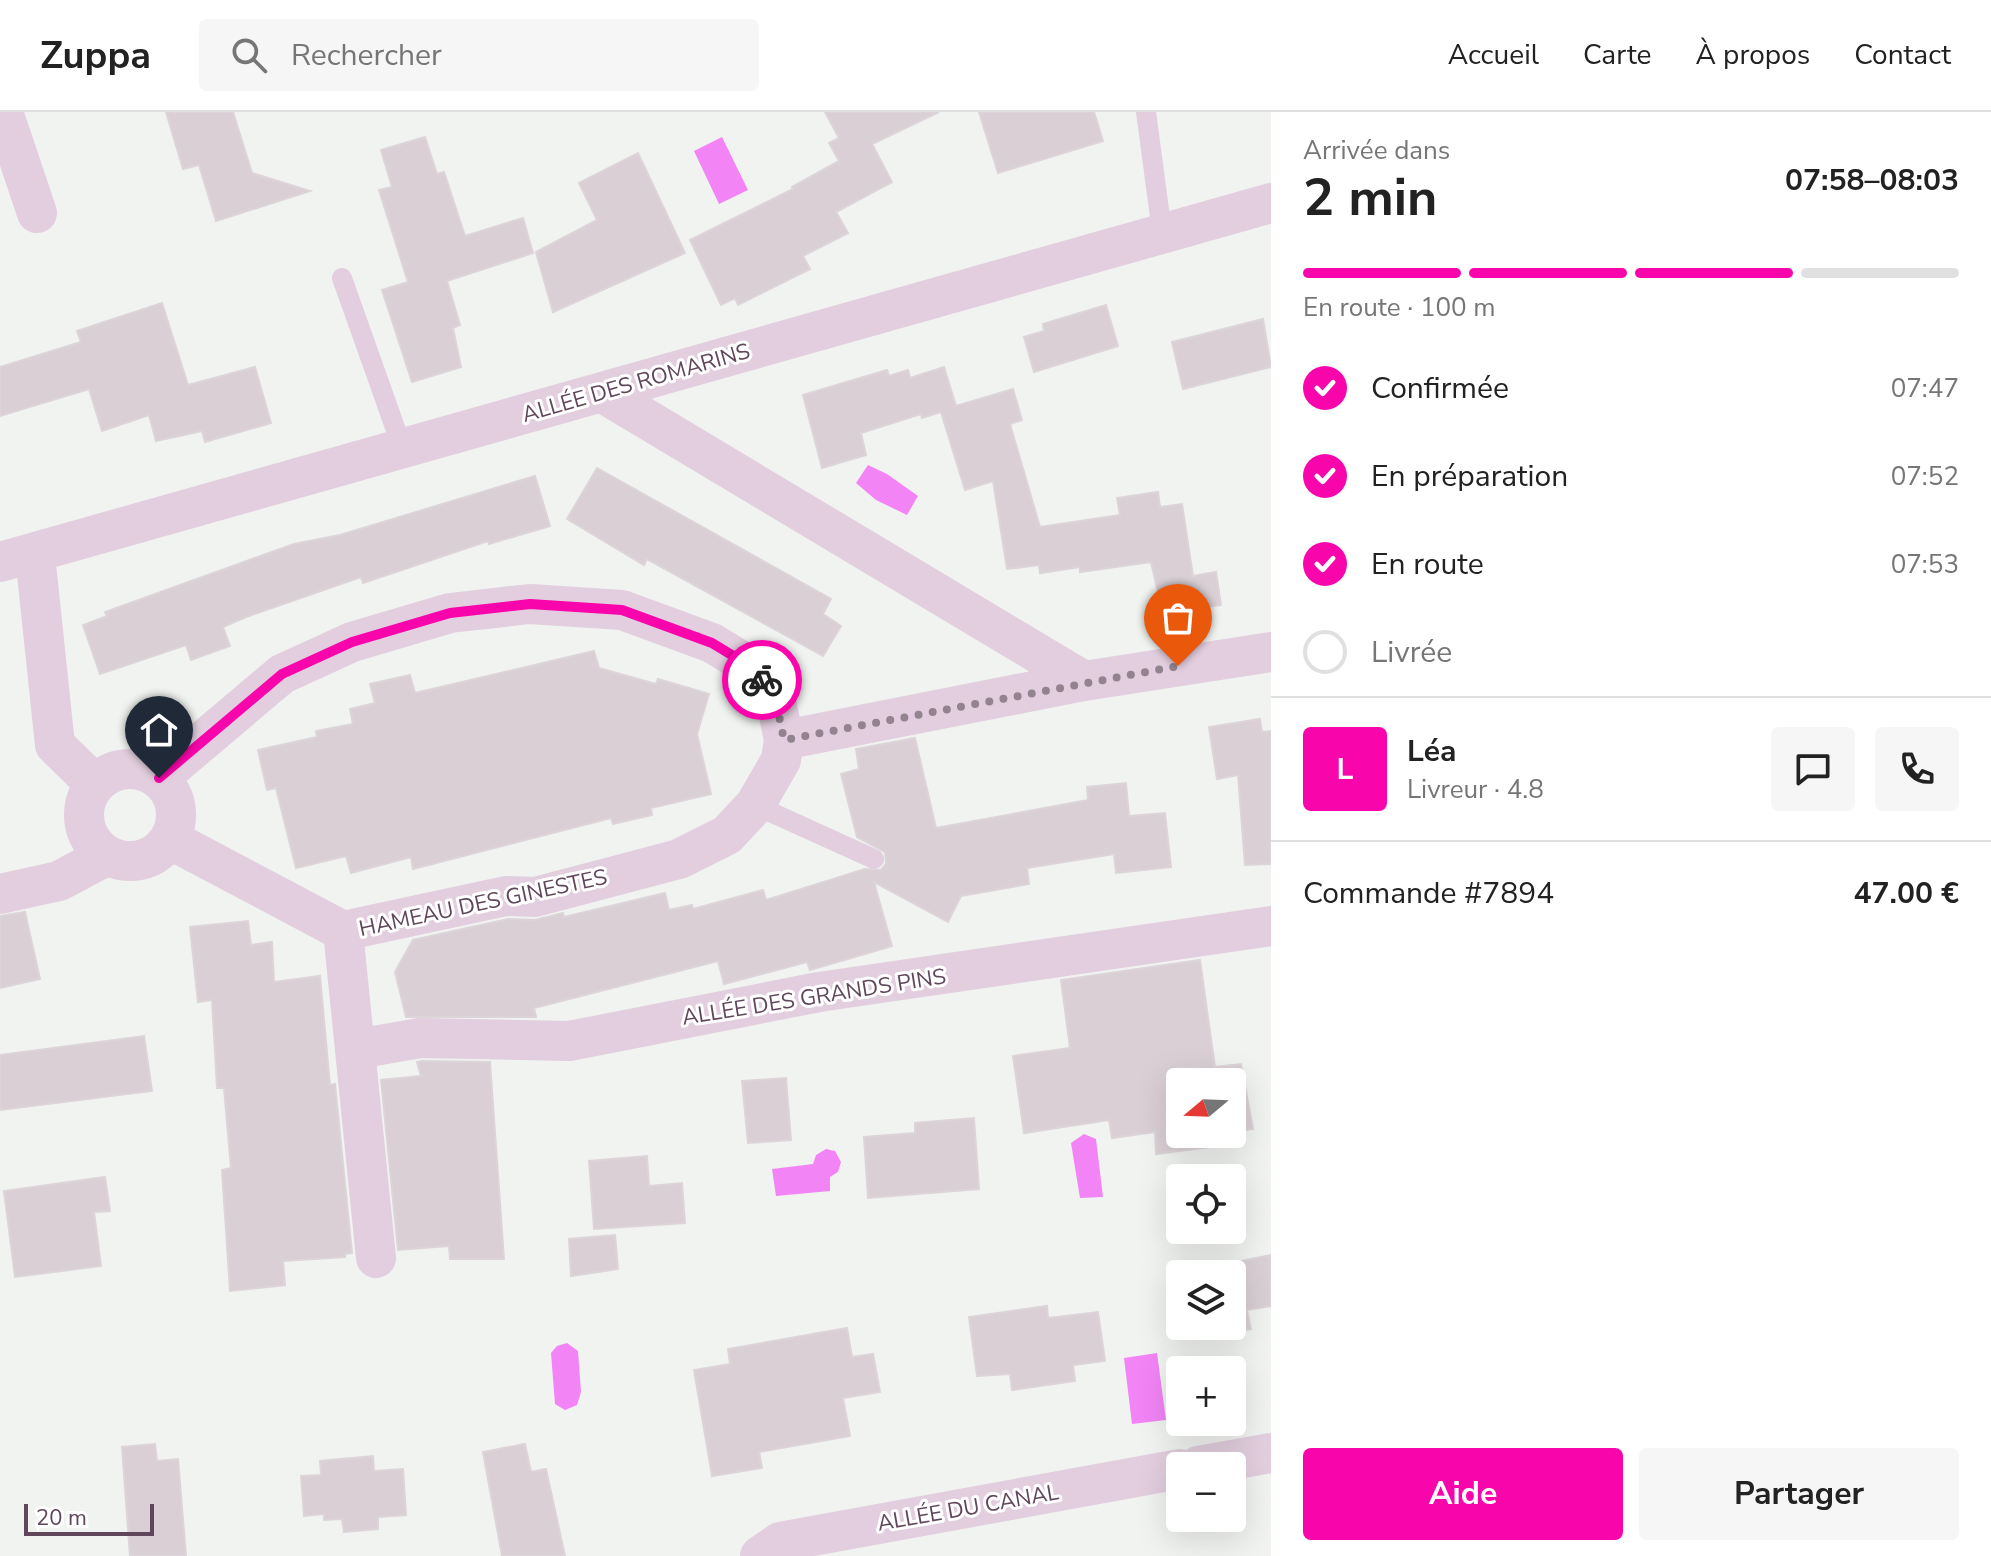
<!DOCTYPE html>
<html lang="fr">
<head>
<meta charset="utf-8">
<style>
  :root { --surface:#fff; --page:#f6f6f6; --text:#222; --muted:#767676; --line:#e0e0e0; --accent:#f805ab }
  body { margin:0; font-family:"Nunito Sans",sans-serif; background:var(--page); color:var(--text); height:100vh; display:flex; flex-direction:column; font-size:30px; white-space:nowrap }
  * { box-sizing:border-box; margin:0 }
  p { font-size:26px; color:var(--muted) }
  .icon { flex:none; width:44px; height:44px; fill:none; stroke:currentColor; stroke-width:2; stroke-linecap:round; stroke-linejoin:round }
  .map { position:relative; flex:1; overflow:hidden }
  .sheet { display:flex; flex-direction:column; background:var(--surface); width:720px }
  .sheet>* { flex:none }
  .needle { width:52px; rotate:251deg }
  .tools { position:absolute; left:1166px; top:956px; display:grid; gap:16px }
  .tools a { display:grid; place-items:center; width:80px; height:80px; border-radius:8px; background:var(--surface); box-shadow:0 8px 32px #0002; font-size:40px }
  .scale { position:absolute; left:24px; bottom:20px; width:130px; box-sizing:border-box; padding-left:8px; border:4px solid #60465a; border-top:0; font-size:22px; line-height:28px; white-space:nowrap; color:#60465a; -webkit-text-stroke:6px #fff; paint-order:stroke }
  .pin { position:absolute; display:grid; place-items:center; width:68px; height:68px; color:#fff; margin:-82px -34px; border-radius:50% 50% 50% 0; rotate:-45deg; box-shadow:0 0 8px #0007 }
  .pin .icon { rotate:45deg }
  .courier { position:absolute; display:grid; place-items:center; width:80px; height:80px; margin:-40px; border:6px solid #f805ab; border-radius:50%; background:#fff; color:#222; box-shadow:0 2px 10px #0007 }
  .summary em { font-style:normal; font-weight:700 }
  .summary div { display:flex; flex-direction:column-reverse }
  .summary { display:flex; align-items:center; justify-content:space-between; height:136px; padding:0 32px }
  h1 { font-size:52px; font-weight:700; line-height:60px }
  .bar { display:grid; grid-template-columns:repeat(4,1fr); gap:12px 8px; align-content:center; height:96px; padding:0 32px }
  .bar i { height:10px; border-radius:6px; background:var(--line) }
  .bar .active { background:var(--accent) }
  .bar p { grid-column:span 4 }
  .line { display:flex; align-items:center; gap:20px; padding:0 32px; border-top:2px solid var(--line) }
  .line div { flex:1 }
  .round { display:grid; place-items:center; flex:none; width:84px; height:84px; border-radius:8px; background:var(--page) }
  ol { padding:0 32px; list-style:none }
  li { display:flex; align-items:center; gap:24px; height:88px }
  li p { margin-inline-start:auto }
  li .icon { padding:8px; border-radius:50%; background:var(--accent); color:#fff; stroke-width:4 }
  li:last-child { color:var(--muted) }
  li i { width:44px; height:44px; border:4px solid var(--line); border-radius:50% }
  .cta { display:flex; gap:16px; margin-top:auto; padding:16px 32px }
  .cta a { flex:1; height:92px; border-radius:8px; background:var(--accent); color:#fff; font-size:32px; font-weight:700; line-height:92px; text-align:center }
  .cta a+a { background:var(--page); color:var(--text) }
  header { display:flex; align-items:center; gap:48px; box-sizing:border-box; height:112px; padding:0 40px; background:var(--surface); border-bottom:2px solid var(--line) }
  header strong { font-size:38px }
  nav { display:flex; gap:44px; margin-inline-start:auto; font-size:28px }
  .search { width:560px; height:72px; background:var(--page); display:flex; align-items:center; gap:20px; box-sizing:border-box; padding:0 28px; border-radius:8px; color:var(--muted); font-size:30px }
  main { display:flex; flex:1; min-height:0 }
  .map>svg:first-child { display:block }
  .water { fill:#f284f6 }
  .building { fill:#d9cfd4; stroke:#ddd4d9; stroke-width:2 }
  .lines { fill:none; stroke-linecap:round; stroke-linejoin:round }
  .service { stroke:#e2cede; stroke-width:20 }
  .minor { stroke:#e2cede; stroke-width:40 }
  .done { stroke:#93838e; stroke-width:8; stroke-dasharray:0 14.4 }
  .route { stroke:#f805ab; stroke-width:10 }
  .labels { text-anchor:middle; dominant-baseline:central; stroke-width:6; stroke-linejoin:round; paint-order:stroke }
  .street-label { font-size:22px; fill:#60465a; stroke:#fff }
</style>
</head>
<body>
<header>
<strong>Zuppa</strong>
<div class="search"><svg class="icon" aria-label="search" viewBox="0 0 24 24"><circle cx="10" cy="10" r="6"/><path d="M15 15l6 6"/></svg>Rechercher</div>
<nav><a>Accueil</a><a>Carte</a><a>À propos</a><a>Contact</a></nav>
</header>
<main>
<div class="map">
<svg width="1271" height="1444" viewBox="0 0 1271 1444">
  <rect width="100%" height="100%" fill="#f1f3f0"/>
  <path class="water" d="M722,25L748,78L719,92L694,39Z
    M868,353L887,362L918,384L907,403L876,388L856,371Z
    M1084,1022L1096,1027L1103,1085L1080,1086L1071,1031Z
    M826,1037L835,1039L841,1050L838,1060L830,1065V1079L776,1084L772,1057L813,1052L816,1043Z
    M567,1231L578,1239L581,1280L577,1293L565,1298L555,1292L551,1241L557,1234Z
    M1157,1241L1166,1308L1132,1312L1124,1246Z"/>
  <path class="building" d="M166,0H233L252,61L310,79L216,109L199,53L183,57Z
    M825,0H939L872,32L892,70L836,100L848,121L803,144L810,157L738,193L735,186L721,193L690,128L793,77L792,75L839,49L829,31L839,26Z
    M979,0H1094L1103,29L998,61Z
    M425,25L437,62L444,60L465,124L523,106L533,141L447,169L460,213L453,216L461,255L412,270L382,178L408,170L379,78L392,75L381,38Z
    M638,41L685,141L553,200L536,140L597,108L579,71Z
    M162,191L188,273L255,255L271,311L205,330L202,319L156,329L149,303L102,319L89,277L0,304V255L81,230L77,219Z
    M1106,193L1118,234L1034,260L1024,225L1044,219L1043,212Z
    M1263,207L1271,255L1183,277L1172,230Z
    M944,255L956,294L1013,277L1022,308L1010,312L1040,415L1120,403L1117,386L1158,380L1160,395L1182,392L1193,464L1216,460L1221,493L1163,502L1151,450L1080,460V455L1040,461L1039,453L1007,457L993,369L965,378L941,300L922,306L921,302L861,321L866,343L822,356L803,283L887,258L889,264L908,258L910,266Z
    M597,356L831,487L823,502L841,514L823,544L647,447L644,453L567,407Z
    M535,364L550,414L489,432L488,429L363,471L361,465L246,505L223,515L230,534L191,548L186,533L100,562L83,513L107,504L105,500L294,432L340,423Z
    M594,539L599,556L656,572L658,567L709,582L697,622L711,682L651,696L652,703L613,712L611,706L413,757L411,745L351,761L346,744L296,756L276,676L267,678L258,638L317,625L316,619L353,612L350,597L375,591L370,572L410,563L415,581Z
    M1260,607L1262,620L1271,619V752L1245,753L1238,663L1217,667L1209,615Z
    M915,626L936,716L1088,688L1087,675L1126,671L1129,704L1165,701L1171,755L1116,761L1114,742L1027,756L1029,772L961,784L948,810L874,770L892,834L810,858L807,850L724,872L718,849L534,896L536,905H406L395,860L413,828L508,807L535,808L563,801L564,805L665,781L669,798L692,793L693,797L763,778L766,788L865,757L881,758L886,752L885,740L857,725L841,662L859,657L856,637Z
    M25,800L40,867L0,876V804Z
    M248,809L251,833L272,830L274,870L320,864L330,973L335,972L352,1141L345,1142V1145L283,1149L285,1173L230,1179L222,1058L231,1056L224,976H217L212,888L198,890L190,815Z
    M1200,848L1215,955L1241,952L1253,1017L1232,1020V970H1180V1022H1231L1233,1032L1156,1042L1155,1020L1112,1026L1109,1008L1024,1021L1013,944L1070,936L1061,868Z
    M144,924L152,979L0,998V943Z
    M422,949L490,950L504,1147H450L449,1134L398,1138L381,968L421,964L417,950Z
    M786,966L791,1028L748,1031L742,969Z
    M974,1006L979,1077L868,1086L864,1025L915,1021V1011Z
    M647,1044L649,1074L682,1071L685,1111L594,1117L589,1049Z
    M105,1065L110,1099L94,1100L101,1154L15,1165L4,1079Z
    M615,1123L618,1157L571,1164L569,1127Z
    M1271,1143V1194L1247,1198L1251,1217L1207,1226L1205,1214H1232V1162H1195V1158Z
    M1047,1194L1048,1206L1098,1200L1105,1249L1073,1253L1075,1269L1012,1278L1010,1262L977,1264L969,1205Z
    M847,1216L852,1245L873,1242L880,1280L843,1286L850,1324L759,1340L762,1356L712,1364L694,1258L730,1252L728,1237Z
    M155,1332L157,1349L178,1347L186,1444H130L122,1335Z
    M525,1332L531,1360L546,1357L565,1444H502L483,1340Z
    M373,1344L374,1359L403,1357L406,1403L378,1405V1417L344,1420L342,1407L324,1408V1402L304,1404L301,1364L321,1363L320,1349Z"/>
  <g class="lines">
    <path class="service" d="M1146,0L1162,120
      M342,166L403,338
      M755,693L874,747"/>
    <path class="minor" d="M3,0L37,101
      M603,281L1084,569
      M35,443L55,633L95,672
      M0,450L1271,91
      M784,628L1084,569L1271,540
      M84 703a46 46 0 1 1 92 0a46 46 0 1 1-92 0Z
      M159,666L282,562L352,530L450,501L530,492L622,498L712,531L758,559L777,594L784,628L781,648L755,693L727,723L679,747L535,785L506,784L343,819L171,728
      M0,782L59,769L106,744
      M343,819L376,1146
      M357,937L420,926L569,929L819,880L1271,814
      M1198,1354L1271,1341
      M760,1444L780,1430L1180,1357"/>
  </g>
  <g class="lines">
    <path class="done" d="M762,568L777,594L784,628L1178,554"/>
    <path class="route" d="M159,666L282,562L352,530L450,501L530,492L622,498L712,531L758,559L762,568"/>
  </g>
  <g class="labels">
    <g class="street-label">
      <text transform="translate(636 271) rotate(-16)">ALLÉE DES ROMARINS</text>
      <text transform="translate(483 791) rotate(-12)">HAMEAU DES GINESTES</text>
      <text transform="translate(814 885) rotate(-9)">ALLÉE DES GRANDS PINS</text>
      <text transform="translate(968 1396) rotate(-10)">ALLÉE DU CANAL</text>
    </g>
  </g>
</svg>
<div class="tools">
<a><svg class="needle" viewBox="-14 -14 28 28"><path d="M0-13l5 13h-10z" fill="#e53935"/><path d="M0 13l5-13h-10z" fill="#767676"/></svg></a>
<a><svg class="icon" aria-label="locate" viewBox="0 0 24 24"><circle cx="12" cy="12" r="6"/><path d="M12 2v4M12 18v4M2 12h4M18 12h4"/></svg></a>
<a><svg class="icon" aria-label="layers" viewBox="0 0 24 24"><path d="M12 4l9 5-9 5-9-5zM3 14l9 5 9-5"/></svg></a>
<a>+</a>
<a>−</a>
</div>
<div class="scale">20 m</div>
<div class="pin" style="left:1178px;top:554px;background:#ea580c"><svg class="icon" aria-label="bag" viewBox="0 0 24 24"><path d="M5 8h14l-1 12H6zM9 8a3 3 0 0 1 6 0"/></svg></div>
<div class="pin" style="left:159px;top:666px;background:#1f2937"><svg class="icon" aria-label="home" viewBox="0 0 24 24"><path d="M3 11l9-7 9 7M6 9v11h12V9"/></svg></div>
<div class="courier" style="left:762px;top:568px"><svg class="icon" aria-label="bike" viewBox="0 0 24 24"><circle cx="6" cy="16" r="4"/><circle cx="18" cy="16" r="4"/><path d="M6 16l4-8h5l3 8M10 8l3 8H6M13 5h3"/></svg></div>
</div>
<section class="sheet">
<div class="summary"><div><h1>2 min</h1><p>Arrivée dans</p></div><em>07:58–08:03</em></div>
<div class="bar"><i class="active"></i><i class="active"></i><i class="active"></i><i></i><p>En route · 100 m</p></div>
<ol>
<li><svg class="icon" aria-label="check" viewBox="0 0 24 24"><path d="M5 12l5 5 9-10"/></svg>Confirmée<p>07:47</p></li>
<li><svg class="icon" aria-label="check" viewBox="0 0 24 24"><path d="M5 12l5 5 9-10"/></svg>En préparation<p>07:52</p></li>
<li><svg class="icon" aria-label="check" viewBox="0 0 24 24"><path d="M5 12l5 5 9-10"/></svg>En route<p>07:53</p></li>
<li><i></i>Livrée</li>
</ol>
<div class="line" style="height:144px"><b class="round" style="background:var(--accent);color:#fff">L</b><div><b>Léa</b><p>Livreur · 4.8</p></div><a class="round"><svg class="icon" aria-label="chat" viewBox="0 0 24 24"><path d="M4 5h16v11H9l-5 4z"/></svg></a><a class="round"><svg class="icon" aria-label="phone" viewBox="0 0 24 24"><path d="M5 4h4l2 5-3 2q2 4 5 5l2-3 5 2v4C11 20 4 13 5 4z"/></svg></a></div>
<div class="line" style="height:104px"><div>Commande #7894</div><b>47.00 €</b></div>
<div class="cta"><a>Aide</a><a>Partager</a></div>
</section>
</main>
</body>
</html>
